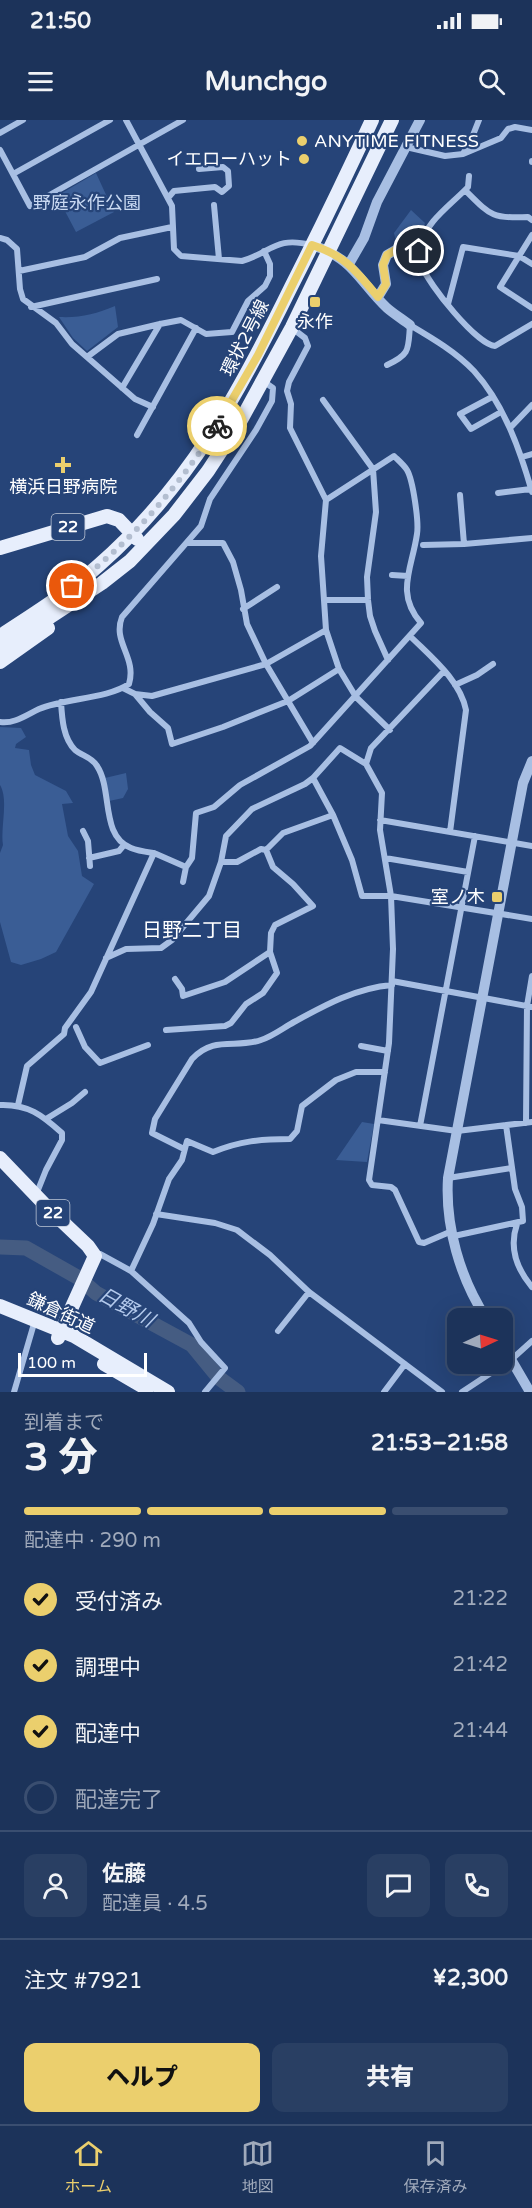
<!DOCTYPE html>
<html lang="ja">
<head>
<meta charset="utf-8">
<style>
  :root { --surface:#1c335a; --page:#293f63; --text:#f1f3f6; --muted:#a0aabb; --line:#3a4e70; --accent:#ebcf6d }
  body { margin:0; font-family:"Varela Round","Noto Sans JP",sans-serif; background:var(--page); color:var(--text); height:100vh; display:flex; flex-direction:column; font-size:22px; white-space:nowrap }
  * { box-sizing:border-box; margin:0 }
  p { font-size:20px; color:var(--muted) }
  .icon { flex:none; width:33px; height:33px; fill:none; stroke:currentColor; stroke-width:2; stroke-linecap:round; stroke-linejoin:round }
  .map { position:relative; height:1272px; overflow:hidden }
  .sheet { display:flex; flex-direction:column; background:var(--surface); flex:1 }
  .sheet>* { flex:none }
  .needle { width:39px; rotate:86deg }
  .controls { position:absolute; left:447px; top:1188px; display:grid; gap:12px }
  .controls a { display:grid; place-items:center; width:66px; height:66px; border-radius:12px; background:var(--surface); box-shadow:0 6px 24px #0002,0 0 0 2px var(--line); font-size:30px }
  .scale { position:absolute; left:18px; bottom:15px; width:129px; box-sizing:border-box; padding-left:6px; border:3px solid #fff; border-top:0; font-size:16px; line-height:21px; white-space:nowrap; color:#fff; -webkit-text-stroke:4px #264478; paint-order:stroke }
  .pin { position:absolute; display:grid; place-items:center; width:51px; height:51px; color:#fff; margin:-26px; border:3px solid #fff; border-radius:50%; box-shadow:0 2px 6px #0007 }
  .courier { position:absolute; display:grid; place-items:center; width:60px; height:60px; margin:-30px; border:4px solid #ebcf6d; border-radius:50%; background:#fff; color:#222; box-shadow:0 2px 8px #0007 }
  .summary em { font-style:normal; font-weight:800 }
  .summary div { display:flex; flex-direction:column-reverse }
  .summary { display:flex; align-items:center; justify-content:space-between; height:102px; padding:0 24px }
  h1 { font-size:39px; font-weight:800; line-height:45px }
  .bar { display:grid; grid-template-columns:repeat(4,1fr); gap:9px 6px; align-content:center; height:72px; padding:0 24px }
  .bar i { height:8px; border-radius:4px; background:var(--line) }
  .bar .active { background:var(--accent) }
  .bar p { grid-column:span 4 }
  .line { display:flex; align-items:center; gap:15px; padding:0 24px; border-top:2px solid var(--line) }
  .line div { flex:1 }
  .round { display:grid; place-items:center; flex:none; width:63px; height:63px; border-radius:12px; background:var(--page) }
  ol { padding:0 24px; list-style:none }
  li { display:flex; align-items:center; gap:18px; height:66px }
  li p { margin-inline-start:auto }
  li .icon { padding:6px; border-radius:50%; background:var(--accent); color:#111; stroke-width:4 }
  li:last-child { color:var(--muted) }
  li i { width:33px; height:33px; border:3px solid var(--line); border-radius:50% }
  .button { display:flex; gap:12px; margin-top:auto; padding:12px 24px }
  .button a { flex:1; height:69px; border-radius:12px; background:var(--accent); color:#111; font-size:24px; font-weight:800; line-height:69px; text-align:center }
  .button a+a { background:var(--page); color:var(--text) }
  .status { display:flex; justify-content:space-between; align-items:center; height:42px; padding:0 30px; background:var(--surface); direction:ltr }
  .status svg { height:16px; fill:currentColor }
  header { display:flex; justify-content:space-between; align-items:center; height:78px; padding:0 24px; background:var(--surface); font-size:27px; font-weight:800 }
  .tabs { display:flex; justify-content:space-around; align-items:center; height:84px; border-top:2px solid var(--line); background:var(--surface); font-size:16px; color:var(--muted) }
  .tabs a { display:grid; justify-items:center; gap:3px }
  .tabs .active { color:var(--accent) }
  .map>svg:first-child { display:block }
  .green { fill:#3a5d95 }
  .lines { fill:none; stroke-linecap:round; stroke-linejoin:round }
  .river { stroke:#455c82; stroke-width:15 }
  .minor { stroke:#a8bfe3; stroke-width:6 }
  .tertiary { stroke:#a8bfe3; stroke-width:10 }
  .primary { stroke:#e7eefc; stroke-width:14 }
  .done { stroke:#b3bed0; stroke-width:6; stroke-dasharray:0 10.8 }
  .route { stroke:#ebcf6d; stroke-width:8 }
  .poi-dot { fill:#ebcf6d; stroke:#264478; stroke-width:2 }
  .labels { text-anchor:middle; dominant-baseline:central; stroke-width:4.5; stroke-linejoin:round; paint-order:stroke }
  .shield { fill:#264478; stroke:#bec7d6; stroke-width:1.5 }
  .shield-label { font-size:16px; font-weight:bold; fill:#fff }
  .poi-label { font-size:18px; fill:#fff; stroke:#264478; text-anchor:end }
  .park-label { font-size:18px; fill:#cadaf3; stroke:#264478 }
  .street-label { font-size:18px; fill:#fff; stroke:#264478 }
  .neighbourhood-label { font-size:20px; fill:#fff; stroke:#264478 }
  .water-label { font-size:20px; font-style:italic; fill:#b3c9eb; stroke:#264478 }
</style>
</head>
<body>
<div class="status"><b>21:50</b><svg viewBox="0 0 49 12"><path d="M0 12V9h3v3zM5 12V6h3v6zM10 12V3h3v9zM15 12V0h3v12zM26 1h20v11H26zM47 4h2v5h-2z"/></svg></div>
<header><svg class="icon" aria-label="menu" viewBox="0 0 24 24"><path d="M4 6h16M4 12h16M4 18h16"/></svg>Munchgo<svg class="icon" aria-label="search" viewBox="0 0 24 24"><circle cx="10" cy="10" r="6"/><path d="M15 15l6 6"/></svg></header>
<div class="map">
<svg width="532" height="1272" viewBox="0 0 532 1272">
  <rect width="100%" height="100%" fill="#264478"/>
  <path class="green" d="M96,53L114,92L76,112L57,76Z
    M411,90L425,103L417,127L397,126L394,113Z
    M115,186L118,207L87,231L73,218L59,197C80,198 96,194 115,186Z
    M0,607L21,608L26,617L16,624L15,628L29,630L31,645L35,655L66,671L73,683L62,684L68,716L78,731L82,756L94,764L56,832L41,839L21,845L11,842L0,802V733L3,725C0,708 9,680 0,665Z
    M126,653L128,669L123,678L109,681L105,658Z
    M362,1002L374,1004L367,1042L336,1040Z"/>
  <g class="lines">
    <path class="river" d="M0,1127L26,1128L79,1158L96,1173L192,1225L219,1258L238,1272"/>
    <path class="minor" d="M126,0L172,86L174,129L181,136L242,141C273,132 274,116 312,125
      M0,13L23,0
      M406,27L445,36L463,34L473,15L479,0
      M0,30L30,86L183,0
      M463,34L501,18L508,9L515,7L532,10
      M532,42V41
      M13,54L110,0
      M469,56L468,67L465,70C447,88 426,102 420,127C419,133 420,140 422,146C428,164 477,225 495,226L532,204
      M465,70C490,95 492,99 528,97L532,100
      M168,78L174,71L215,67L222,72L229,66L228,51L223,47L199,49
      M214,85L219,139
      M532,115L500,167L532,188
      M0,118L7,120L17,129L20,169L23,179L56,203L72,224L135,279L153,287
      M19,151L85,137L120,118L172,107
      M448,184L463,127L519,136L532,144
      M31,187L157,159
      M292,208L305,218L308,226L289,262L287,271L291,284L290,308L326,380L321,436L326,510L339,549L356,577L390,610
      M87,237L118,214L160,204L181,200L206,214L232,212L248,181L265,166L270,156V144L264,131
      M387,245C411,234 408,229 410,205C432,218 456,232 474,251C504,284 520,330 532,372
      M122,268L160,204
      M492,277L460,294L471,309L501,292
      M323,280L373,349L376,392L367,457L368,480L370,496L375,511L388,540
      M510,308L532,285
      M137,315L196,208
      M522,337L532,334
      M498,373L531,369
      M460,375L464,424
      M187,423H223L233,442L241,470L247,504L266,544L313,623
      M423,425L464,424L532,418
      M392,455L408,456
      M324,480H368
      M243,489L277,467
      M410,516C431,537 460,560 466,590L450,712
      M444,551L371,628L366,644L382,673L380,710L391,776L393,829L389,923L369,1060L372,1065L391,1067L395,1070L419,1122L424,1123L452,1111
      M455,565L477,555L493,544
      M123,568L135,574L152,576L266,544L326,510
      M135,574L150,592L168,608L172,624L223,607L288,581L339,549
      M61,582C62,598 63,618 75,630C82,636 92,637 97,646C113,670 100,716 131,728C138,731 147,732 154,733
      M0,602C15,604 26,595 39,589C65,578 107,579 129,564C137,537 112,522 122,497L201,406L210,379L256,310L272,281L273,268L263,261
      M313,658L333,695L352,740L362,776H391L532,799
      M380,700L532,726
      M83,711L88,721L90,746
      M266,730L283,713L333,695
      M89,738L119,731L124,725
      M385,738L468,752
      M183,762L186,747L192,738L196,693L214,687L240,665L310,626L421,503C395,473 412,449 417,414C419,402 413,360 407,350C404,345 398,340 394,336L326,380
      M106,838L126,829L161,828L172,820L209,776L221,742L226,716L252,689L305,664L313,658L340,628L366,644
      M175,859L182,869L183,876L225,862L270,832
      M392,861L532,887
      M76,907L85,927L100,943L148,925
      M166,910L225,906L231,903L246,884L263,873L277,853L270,832L271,813L275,805L313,786L293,764L273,747L266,730L261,729L237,742H221
      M361,926L388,931
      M0,985C28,984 42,995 62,1013V1020L46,1050L36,1075
      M18,985L27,946L64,914L65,908L91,872L154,733L186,747
      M46,999L72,983L85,972
      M378,1000L457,1011L532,1002
      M526,1003L527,886L532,856
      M420,1006L475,716
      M184,1029L152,1013L155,999L192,939C214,915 236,929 261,920C273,916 283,908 294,902C325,885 356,868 392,865
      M448,1058L512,1048
      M156,1094L215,1103L237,1110L270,1135L309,1172L442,1272
      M517,1104C509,1127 516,1148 532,1167
      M454,1116L523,1101L522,1087L515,1069L506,1005
      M96,1136L100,1134L131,1151L189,1203L201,1222L225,1248L205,1272
      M131,1151L153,1104L169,1059L182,1040L187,1021L213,1032C240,1021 261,1019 290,1019L297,1011L302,986L336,960L356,952H385
      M278,1211L309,1172
      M14,1272L33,1207
      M384,1272L405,1244
      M462,1272L512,1239L532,1221"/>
    <path class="tertiary" d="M312,125C354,139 358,160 387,188C394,194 402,199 410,205
      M349,144L364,118L377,82L420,0
      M378,177L386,164L383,145L387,135L399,128L419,131
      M486,1198C460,1158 445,1106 448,1058L523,663L532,641
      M502,1224L530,1272"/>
    <path class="primary" d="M0,428L107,396L119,400L137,419
      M0,516C34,494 69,472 99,445C190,365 239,273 291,167C319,112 346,56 372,0
      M0,530L102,463L130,441L174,395L208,351L240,302L292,207L392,0
      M0,542L48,508
      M0,1038L48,1088L88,1126L95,1136L58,1218
      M0,1186L74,1216L168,1272
      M104,1244L147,1269"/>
  </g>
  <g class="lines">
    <path class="done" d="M72,466C127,427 181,364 217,306"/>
    <path class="route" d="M217,306L258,235L312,125C346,136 356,151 378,177L386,164L383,145L387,135L399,128L419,131"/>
  </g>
  <g class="poi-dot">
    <circle cx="302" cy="21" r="6"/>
    <circle cx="304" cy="39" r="6"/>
    <rect x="309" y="176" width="12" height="12" rx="3"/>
    <path d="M60 336h6v6h6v6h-6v6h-6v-6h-6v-6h6z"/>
    <rect x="491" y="771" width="12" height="12" rx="3"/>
  </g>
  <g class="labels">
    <g class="shield">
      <rect x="51.5" y="394" width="33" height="26" rx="4.5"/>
      <rect x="36.5" y="1080" width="33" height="26" rx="4.5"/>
    </g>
    <g class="shield-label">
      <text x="68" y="407">22</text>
      <text x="53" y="1093">22</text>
    </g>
    <g class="poi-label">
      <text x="314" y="21" text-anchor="start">ANYTIME FITNESS</text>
      <text x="292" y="39">イエローハット</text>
      <text x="315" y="202" text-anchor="middle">永作</text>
      <text x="63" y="367" text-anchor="middle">横浜日野病院</text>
      <text x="485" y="777">室ノ木</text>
    </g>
    <g class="park-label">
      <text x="87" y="83">野庭永作公園</text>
    </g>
    <g class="street-label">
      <text transform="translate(245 218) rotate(-63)">環状2号線</text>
      <text transform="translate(61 1193) rotate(25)">鎌倉街道</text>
    </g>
    <g class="neighbourhood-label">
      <text x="192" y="811">日野二丁目</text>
    </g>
    <g class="water-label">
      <text transform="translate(126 1188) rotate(29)">日野川</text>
    </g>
  </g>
</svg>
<div class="controls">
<a><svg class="needle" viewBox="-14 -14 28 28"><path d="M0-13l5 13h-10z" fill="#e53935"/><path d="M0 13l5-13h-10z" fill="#a0aabb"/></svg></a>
</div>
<div class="scale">100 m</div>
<div class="pin" style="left:72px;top:466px;background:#ea580c"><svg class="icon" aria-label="bag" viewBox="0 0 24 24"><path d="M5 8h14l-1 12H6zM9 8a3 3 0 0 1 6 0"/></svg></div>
<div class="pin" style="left:419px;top:131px;background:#1f2937"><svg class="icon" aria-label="home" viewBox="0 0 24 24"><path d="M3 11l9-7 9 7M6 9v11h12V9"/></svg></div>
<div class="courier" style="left:217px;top:306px"><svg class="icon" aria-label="bike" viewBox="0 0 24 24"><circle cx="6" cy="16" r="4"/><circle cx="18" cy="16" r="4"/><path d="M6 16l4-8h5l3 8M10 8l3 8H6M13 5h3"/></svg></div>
</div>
<section class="sheet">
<div class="summary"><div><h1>3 分</h1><p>到着まで</p></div><em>21:53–21:58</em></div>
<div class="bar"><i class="active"></i><i class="active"></i><i class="active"></i><i></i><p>配達中 · 290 m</p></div>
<ol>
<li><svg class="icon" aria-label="check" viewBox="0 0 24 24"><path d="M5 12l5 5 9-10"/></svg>受付済み<p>21:22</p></li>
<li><svg class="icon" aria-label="check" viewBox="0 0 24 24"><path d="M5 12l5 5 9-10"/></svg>調理中<p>21:42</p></li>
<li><svg class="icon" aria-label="check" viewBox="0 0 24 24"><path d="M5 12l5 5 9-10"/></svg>配達中<p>21:44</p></li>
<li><i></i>配達完了</li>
</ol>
<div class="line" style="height:108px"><a class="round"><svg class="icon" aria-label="person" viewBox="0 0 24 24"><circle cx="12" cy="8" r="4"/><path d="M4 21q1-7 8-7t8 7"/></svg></a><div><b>佐藤</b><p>配達員 · 4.5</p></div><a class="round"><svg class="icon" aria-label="chat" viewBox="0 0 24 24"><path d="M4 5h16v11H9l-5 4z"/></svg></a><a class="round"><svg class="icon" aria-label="phone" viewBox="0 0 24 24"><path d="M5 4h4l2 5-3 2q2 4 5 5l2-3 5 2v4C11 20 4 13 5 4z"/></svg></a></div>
<div class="line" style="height:78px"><div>注文 #7921</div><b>¥2,300</b></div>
<div class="button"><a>ヘルプ</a><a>共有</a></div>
</section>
<nav class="tabs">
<a class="active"><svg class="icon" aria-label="home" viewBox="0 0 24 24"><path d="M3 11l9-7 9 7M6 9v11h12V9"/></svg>ホーム</a>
<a><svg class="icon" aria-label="map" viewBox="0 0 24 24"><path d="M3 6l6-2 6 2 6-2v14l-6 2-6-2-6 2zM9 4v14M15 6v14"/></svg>地図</a>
<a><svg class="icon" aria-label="saved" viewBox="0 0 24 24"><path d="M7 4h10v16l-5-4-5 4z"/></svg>保存済み</a>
</nav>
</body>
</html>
